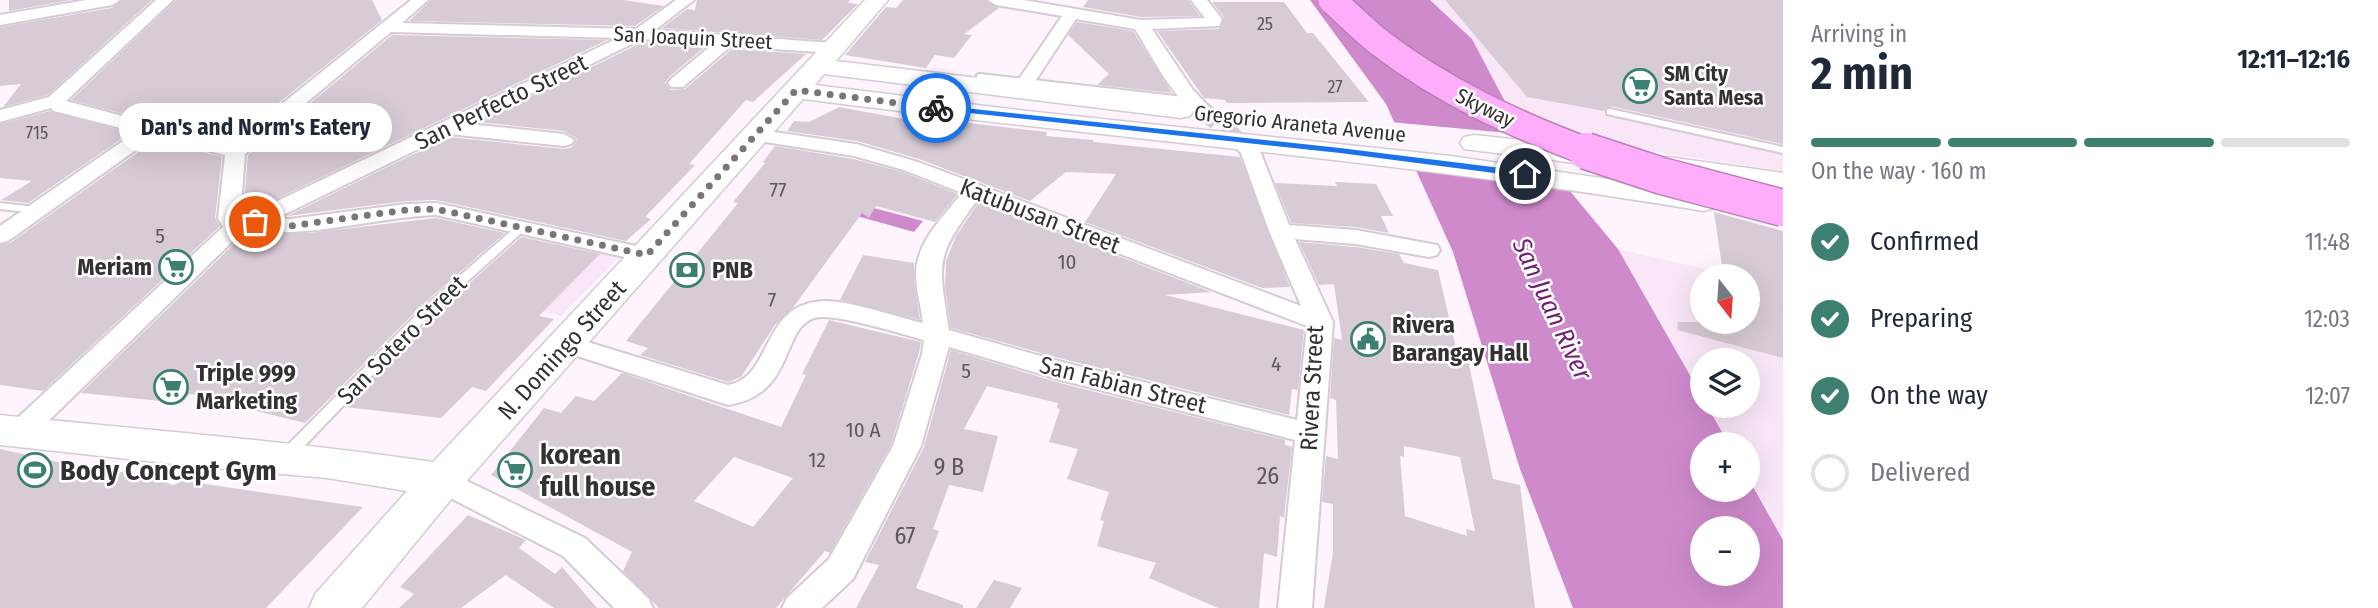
<!DOCTYPE html>
<html lang="en">
<head>
<meta charset="utf-8">
<style>
  :root { --surface:#fff; --page:#f6f6f7; --text:#1f2937; --muted:#747a83; --line:#e0e1e3; --accent:#3d8072 }
  body { margin:0; font-family:"Fira Sans Condensed",sans-serif; background:var(--page); color:var(--text); height:100vh; display:flex; flex-direction:column; font-size:26px; white-space:nowrap }
  * { box-sizing:border-box; margin:0 }
  p { font-size:23px; color:var(--muted) }
  .icon { flex:none; width:38px; height:38px; fill:none; stroke:currentColor; stroke-width:2; stroke-linecap:round; stroke-linejoin:round }
  .map { position:relative; flex:1; overflow:hidden }
  .sheet { display:flex; flex-direction:column; background:var(--surface); width:595px }
  .sheet>* { flex:none }
  .needle { width:46px; rotate:163deg }
  .fabs { position:absolute; left:1690px; top:264px; display:grid; gap:14px }
  .fabs a { display:grid; place-items:center; width:70px; height:70px; border-radius:50%; background:var(--surface); box-shadow:0 7px 28px #0002; font-size:35px }
  .pin { position:absolute; display:grid; place-items:center; width:60px; height:60px; color:#fff; margin:-30px; border:4px solid #fff; border-radius:50%; box-shadow:0 2px 7px #0007 }
  .courier { position:absolute; display:grid; place-items:center; width:70px; height:70px; margin:-35px; border:5px solid #1a73e8; border-radius:50%; background:#fff; color:#222; box-shadow:0 2px 9px #0007 }
  .bubble { position:absolute; height:49px; border-radius:24px; background:var(--surface); box-shadow:0 7px 28px #0002; font-size:23px; font-weight:700; line-height:49px; text-align:center }
  .headline em { font-style:normal; font-weight:700 }
  .headline div { display:flex; flex-direction:column-reverse }
  .headline { display:flex; align-items:center; justify-content:space-between; height:119px; padding:0 28px }
  h1 { font-size:46px; font-weight:700; line-height:52px }
  .bar { display:grid; grid-template-columns:repeat(4,1fr); gap:10px 7px; align-content:center; height:84px; padding:0 28px }
  .bar i { height:9px; border-radius:5px; background:var(--line) }
  .bar .active { background:var(--accent) }
  .bar p { grid-column:span 4 }
  ol { padding:0 28px; list-style:none }
  li { display:flex; align-items:center; gap:21px; height:77px }
  li p { margin-inline-start:auto }
  li .icon { padding:7px; border-radius:50%; background:var(--accent); color:#fff; stroke-width:4 }
  li:last-child { color:var(--muted) }
  li i { width:38px; height:38px; border:4px solid var(--line); border-radius:50% }
  main { display:flex; flex:1; min-height:0 }
  .map>svg:first-child { display:block }
  .built { fill:#f9e7f8 }
  .water { fill:#cf8acc; fill-rule:evenodd }
  .pier { fill:#fef4fd }
  .building { fill:#d7cbd6; fill-rule:evenodd }
  .lines { fill:none; stroke-linecap:round; stroke-linejoin:round }
  .street-tunnel { stroke:#d6cdd5; stroke-width:18; stroke-dasharray:18 9; stroke-linecap:butt }
  .lane-casing { stroke:#d6cad5; stroke-width:4 }
  .street-casing { stroke:#d6cad5; stroke-width:4 }
  .secondary-casing { stroke:#d6cad5; stroke-width:3 }
  .lane { fill:#fff; fill-rule:evenodd }
  .street { fill:#fff; fill-rule:evenodd }
  .secondary { fill:#fff; fill-rule:evenodd }
  .highway-bridge-far1-casing { stroke:#b781b5; stroke-width:30; stroke-linecap:butt }
  .highway-bridge-casing { stroke:#b781b5; stroke-width:39; stroke-linecap:butt }
  .highway-bridge-far1 { stroke:#fdadfa; stroke-width:27 }
  .highway-bridge { stroke:#fdadfa; stroke-width:36 }
  .route { fill:#1a73e8 }
  .done { stroke:#7b757a; stroke-width:7; stroke-dasharray:0 12.6 }
  .labels { text-anchor:middle; dominant-baseline:central; stroke-width:5; stroke-linejoin:round; paint-order:stroke }
  .far-number-label { font-size:18px; fill:#5d575c }
  .far-street-label { font-size:21px; fill:#343034; stroke:#fff }
  .far-poi-label { font-size:21px; font-weight:bold; fill:#343034; stroke:#fff; text-anchor:start }
  .number-label { font-size:21px; fill:#5d575c }
  .street-label { font-size:24px; fill:#343034; stroke:#fff }
  .poi-label { font-size:24px; font-weight:bold; fill:#343034; stroke:#fff; text-anchor:start }
  .near-number-label { font-size:24px; fill:#5d575c }
  .water-label { font-size:26px; font-style:italic; fill:#711f71; stroke:#fff }
  .near-poi-label { font-size:28px; font-weight:bold; fill:#343034; stroke:#fff; text-anchor:start }
</style>
</head>
<body>
<main>
<div class="map">
<svg width="1783" height="608" viewBox="0 0 1783 608">
  <rect width="100%" height="100%" fill="#fef4fd"/>
  <path class="built" d="M1430,0H1783V171L1521,132Z
    M527,234L621,255L561,316L461,292Z
    M1618,249L1736,276H1703V322H1748L1783,287V540L1748,478V444H1729L1707,406H1748V360H1703V398Z"/>
  <path class="water" d="M1310,0H1430L1472,39L1521,132L1618,249L1703,398V406H1707L1729,444H1703V490H1748V478L1783,540V608H1573L1520,469L1453,252L1386,104ZM1703,528H1748V574H1703Z
    M866,206L923,221L914,232L857,216Z"/>
  <path class="pier" d="M1390,122L1528,135L1566,182L1410,166Z"/>
  <path class="building" d="M9,0H71L9,11Z
    M122,0H152L48,95L3,107L21,84L0,86V27L112,8Z
    M176,0H372L382,20L230,142L71,100Z
    M431,0H623L664,6L635,26L409,21Z
    M697,0H850L848,3L858,4L822,40L662,28L687,9L695,10Z
    M903,0H986L999,8L964,34L972,35L954,58L935,55L926,68L845,55L886,7L896,8Z
    M1088,0H1188L1200,16L1141,17L1083,7Z
    M1445,0H1783V144L1611,106L1604,111L1527,97Z
    M1212,2H1284L1307,33H1313L1369,102L1227,103L1225,100L1204,98L1157,31L1219,29L1224,17Z
    M1077,22L1133,31L1172,93L1097,85L1109,74L1068,35Z
    M392,35L607,40L243,215L248,155Z
    M643,42L706,46L669,77L665,83L671,90L685,89L732,49L806,54L753,102L746,100L689,164L695,165L645,217L651,219L626,241L436,200L406,201L287,216L449,137L564,149L572,147L577,139L564,131L478,122Z
    M839,107L931,124L933,119L1047,132L1046,136L1093,140V142L1240,157L1290,287L1262,288L1085,222L1116,174L1066,172L1030,201L919,159L857,141L787,131L794,121L809,122Z
    M50,111L130,133L28,203L1,200L32,181L0,178V124Z
    M155,140L222,157L215,218L220,226L43,391L0,385V245L10,243Z
    M775,146L853,159L903,172L958,194L935,222L876,206L869,218L862,213L792,309L775,325L741,377L728,382L640,355L648,348L626,341L738,203L733,202L765,163L763,162Z
    M1335,182L1376,184L1393,216H1381L1389,233L1356,227L1291,223L1275,183L1337,186Z
    M979,202L1211,292L1165,295L1304,330L1298,390L1292,389L1289,415L1063,359L951,328L945,288L946,261L956,236Z
    M1714,212L1783,231V358L1677,330L1678,322H1748V272L1722,266Z
    M436,218L505,233L421,306L305,423L244,408L252,401L190,394L181,403L81,393L237,241L259,233H309Z
    M521,237L600,254L539,316L554,319L486,391L472,387L441,418L345,407L433,316Z
    M1299,242L1356,247L1399,254L1404,263L1438,270L1456,348L1466,350L1493,479L1520,485L1535,608H1324L1333,552V504L1322,502L1326,456L1338,459L1336,400L1330,398L1334,338L1342,340L1334,284L1319,285ZM1404,446L1460,457L1475,531L1466,529L1467,536L1405,516L1400,456L1404,457Z
    M863,255L914,263V280L920,320L840,300Z
    M829,320L921,342L919,353L891,445L830,553L825,551L776,608H659L623,571L632,552L491,475L544,408L561,413L576,396L594,401L622,373L781,427L806,375L802,374ZM734,457L793,478L753,527L694,501Z
    M951,350L1060,383L1285,440V445L1292,447L1284,518L1280,516L1277,557L1264,553L1259,608H1218L1149,578L1156,563L1097,546L1104,521L1100,520L1109,492L1067,479L1078,449L1049,442L1060,409L1057,408L1058,403L987,386L964,429L998,436L983,492L949,485L933,529L939,531L916,588L963,605V608H856L879,565L865,562L924,447Z
    M0,449L72,465L164,478L166,484L172,487L184,481L363,507L266,608H0Z
    M468,515L526,540L519,548L555,574L562,567L597,608H554L506,575L461,608H399L414,594L400,587Z
    M994,580L1022,588L1010,608H976Z"/>
  <g class="lines">
    <path class="street-tunnel" d="M1203,110L1241,143"/>
    <g class="lane-casing">
      <path id="lane" d="M980,74L1193,98L1198,101L1193,104L977,79V75Z
        M1610,109L1783,147V153L1607,114V110Z
        M0,203L36,207L41,210L36,213L0,209Z
        M523,223L529,226L527,228L431,314L292,459L287,460L282,459L280,455L282,451L423,308L519,224Z
        M199,449L204,450L206,454L204,458L178,483L173,485L168,483L166,479L168,475L194,450Z"/>
    </g>
    <g class="street-casing">
      <path id="street" d="M86,0H120L112,5L0,25V15Z
        M156,0H173L66,101L231,145L411,0H428L402,23L636,29L676,0H694L655,30L832,43L840,48L832,53L731,46L683,87H671L668,83L671,79L713,44L642,39L469,124L564,134L574,140L571,144L564,146L449,134L277,218L290,219L406,204L436,203L655,250L659,255L655,260L647,262L436,215C387,217 340,230 291,232C262,234 265,224 235,239L30,439L20,442L10,439L6,432L10,425L223,227L218,218L225,155L154,137L8,241L0,243V226L136,132L54,111L51,108L0,122V110L49,97ZM391,32L618,38L240,219L245,154Z
        M988,0H1023L1141,20L1205,18L1191,0H1207L1222,19L1219,26L1152,29L1193,90L1212,110L1203,116C1178,109 1149,51 1135,29L1076,19L1032,86H1020L1017,82L1062,16L996,5Z
        M754,129L856,144L918,162L1301,306L1269,231L1241,153L1231,143L1234,139H1248L1260,151L1289,225L1356,230L1437,245L1440,250L1437,255L1429,257L1356,244L1295,239L1333,322L1312,608H1278L1295,440L1061,380L949,347L921,446L853,579L822,608H782L787,598L829,559L893,446L922,354L924,340C902,334 832,312 814,318C780,330 796,394 728,405L559,350L555,344L559,338L568,336L728,385C773,378 760,304 823,301C849,300 896,317 923,323C921,307 916,290 916,274C916,242 944,216 962,193L904,170L854,156L747,139L744,135ZM978,199L1307,326L1297,420L1062,362L949,330C938,259 935,258 978,199Z
        M442,469L585,538L648,598L653,608H614L563,556L431,488L427,480L431,472Z"/>
    </g>
    <g class="secondary-casing">
      <path id="secondary" d="M865,0H888L836,61L1181,102L1190,104L1194,110L1190,116L1181,118L824,74L815,85L1027,111L1451,156L1704,193L1715,196L1719,202L1715,208L1704,211C1405,161 1103,138 803,99L457,492L362,608H309L316,593L407,491L327,478L202,467L0,445V415C144,430 289,441 433,462Z
        M1474,135L1599,148L1609,151L1613,157L1609,163L1599,166L1464,149L1460,143L1464,137Z
        M1668,157L1783,173V191L1658,172L1654,166L1658,160Z"/>
    </g>
    <use href="#lane" class="lane"/>
    <use href="#street" class="street"/>
    <use href="#secondary" class="secondary"/>
    <g class="highway-bridge-far1-casing">
      <path id="highway-bridge-far1" d="M1332,0C1348,14 1363,30 1380,43C1444,92 1516,125 1591,153"/>
    </g>
    <g class="highway-bridge-casing">
      <path id="highway-bridge" d="M1586,151L1662,176L1783,208"/>
    </g>
    <use href="#highway-bridge-far1" class="highway-bridge-far1"/>
    <use href="#highway-bridge" class="highway-bridge"/>
  </g>
  <path class="route" d="M936,105L1340,148L1525,171L1530,174L1525,177L1340,153L933,109Z"/>
  <g class="lines">
    <path class="done" d="M255,222L274,226H290L406,210L436,209L647,255L796,90L936,108"/>
  </g>
  <defs>
    <g id="supermarket-ring" transform="scale(1.75)"><circle r="9.5" fill="#fff" stroke="#3d8072" stroke-width="1.5"/><path d="M-6-5.5h2.5l.6 2H6L4.5 2H-2.5L-4.4-4H-6ZM-1.5 3.2a1.3 1.3 0 1 0 .1 0ZM3 3.2a1.3 1.3 0 1 0 .1 0Z" fill="#3d8072"/></g>
    <g id="bank-ring" transform="scale(1.75)"><circle r="9.5" fill="#fff" stroke="#3d8072" stroke-width="1.5"/><path d="M-6-4H6V4H-6ZM0-2.3a2.3 2.3 0 1 0 0 4.6a2.3 2.3 0 1 0 0-4.6Z" fill="#3d8072"/></g>
    <g id="civic-ring" transform="scale(1.75)"><circle r="9.5" fill="#fff" stroke="#3d8072" stroke-width="1.5"/><path d="M-.6-6.5H3V-4.5H.6V-3L4-1V1h2V6H-6V1h2V-1L-.6-3ZM-1.2 2.5V6h2.4V2.5Z" fill="#3d8072"/></g>
    <g id="stadium-ring" transform="scale(1.75)"><circle r="9.5" fill="#fff" stroke="#3d8072" stroke-width="1.5"/><path d="M0-5a6.5 5 0 1 0 0 10a6.5 5 0 1 0 0-10ZM-3.5-1.8h7v3.6h-7Z" fill="#3d8072"/></g>
  </defs>
  <g fill-rule="evenodd">
    <use href="#supermarket-ring" x="1640" y="86"/>
    <use href="#supermarket-ring" x="176" y="267"/>
    <use href="#bank-ring" x="687" y="270"/>
    <use href="#civic-ring" x="1368" y="339"/>
    <use href="#supermarket-ring" x="171" y="387"/>
    <use href="#stadium-ring" x="35" y="470"/>
    <use href="#supermarket-ring" x="515" y="470"/>
  </g>
  <g class="labels">
    <g class="far-number-label">
      <text x="1265" y="24">25</text>
      <text x="1335" y="87">27</text>
      <text x="37" y="133">715</text>
    </g>
    <g class="far-street-label">
      <text transform="translate(693 38) rotate(3)">San Joaquin Street</text>
      <text transform="translate(1485 108) rotate(26)">Skyway</text>
      <text transform="translate(1300 124) rotate(6)">Gregorio Araneta Avenue</text>
    </g>
    <g class="far-poi-label">
      <text x="1664" y="74">SM City<tspan x="1664" dy="24">Santa Mesa</tspan></text>
    </g>
    <g class="number-label">
      <text x="778" y="190">77</text>
      <text x="160" y="236">5</text>
      <text x="1067" y="262">10</text>
      <text x="772" y="300">7</text>
      <text x="1276" y="364">4</text>
      <text x="966" y="371">5</text>
      <text x="863" y="430">10 A</text>
      <text x="817" y="460">12</text>
    </g>
    <g class="street-label">
      <text transform="translate(501 102) rotate(-26)">San Perfecto Street</text>
      <text transform="translate(1040 216) rotate(21)">Katubusan Street</text>
      <text transform="translate(402 340) rotate(-45)">San Sotero Street</text>
      <text transform="translate(562 350) rotate(-48)">N. Domingo Street</text>
      <text transform="translate(1123 385) rotate(14)">San Fabian Street</text>
      <text transform="translate(1312 388) rotate(-87)">Rivera Street</text>
    </g>
    <g class="poi-label">
      <text x="152" y="267" text-anchor="end">Meriam</text>
      <text x="712" y="270">PNB</text>
      <text x="1392" y="325">Rivera<tspan x="1392" dy="28">Barangay Hall</tspan></text>
      <text x="196" y="373">Triple 999<tspan x="196" dy="28">Marketing</tspan></text>
    </g>
    <g class="near-number-label">
      <text x="949" y="467">9 B</text>
      <text x="1268" y="476">26</text>
      <text x="905" y="536">67</text>
    </g>
    <g class="water-label">
      <text transform="translate(1552 309) rotate(65)">San Juan River</text>
    </g>
    <g class="near-poi-label">
      <text x="540" y="454">korean<tspan x="540" dy="32">full house</tspan></text>
      <text x="60" y="470">Body Concept Gym</text>
    </g>
  </g>
</svg>
<div class="fabs">
<a><svg class="needle" viewBox="-14 -14 28 28"><path d="M0-13l5 13h-10z" fill="#e53935"/><path d="M0 13l5-13h-10z" fill="#747a83"/></svg></a>
<a><svg class="icon" aria-label="layers" viewBox="0 0 24 24"><path d="M12 4l9 5-9 5-9-5zM3 14l9 5 9-5"/></svg></a>
<a>+</a>
<a>−</a>
</div>
<div class="pin" style="left:255px;top:222px;background:#ea580c"><svg class="icon" aria-label="bag" viewBox="0 0 24 24"><path d="M5 8h14l-1 12H6zM9 8a3 3 0 0 1 6 0"/></svg></div>
<div class="pin" style="left:1525px;top:174px;background:#1f2937"><svg class="icon" aria-label="home" viewBox="0 0 24 24"><path d="M3 11l9-7 9 7M6 9v11h12V9"/></svg></div>
<div class="courier" style="left:936px;top:108px"><svg class="icon" aria-label="bike" viewBox="0 0 24 24"><circle cx="6" cy="16" r="4"/><circle cx="18" cy="16" r="4"/><path d="M6 16l4-8h5l3 8M10 8l3 8H6M13 5h3"/></svg></div>
<div class="bubble" style="left:119px;top:103px;width:273px">Dan's and Norm's Eatery</div>
</div>
<section class="sheet">
<div class="headline"><div><h1>2 min</h1><p>Arriving in</p></div><em>12:11–12:16</em></div>
<div class="bar"><i class="active"></i><i class="active"></i><i class="active"></i><i></i><p>On the way · 160 m</p></div>
<ol>
<li><svg class="icon" aria-label="check" viewBox="0 0 24 24"><path d="M5 12l5 5 9-10"/></svg>Confirmed<p>11:48</p></li>
<li><svg class="icon" aria-label="check" viewBox="0 0 24 24"><path d="M5 12l5 5 9-10"/></svg>Preparing<p>12:03</p></li>
<li><svg class="icon" aria-label="check" viewBox="0 0 24 24"><path d="M5 12l5 5 9-10"/></svg>On the way<p>12:07</p></li>
<li><i></i>Delivered</li>
</ol>
</section>
</main>
</body>
</html>
